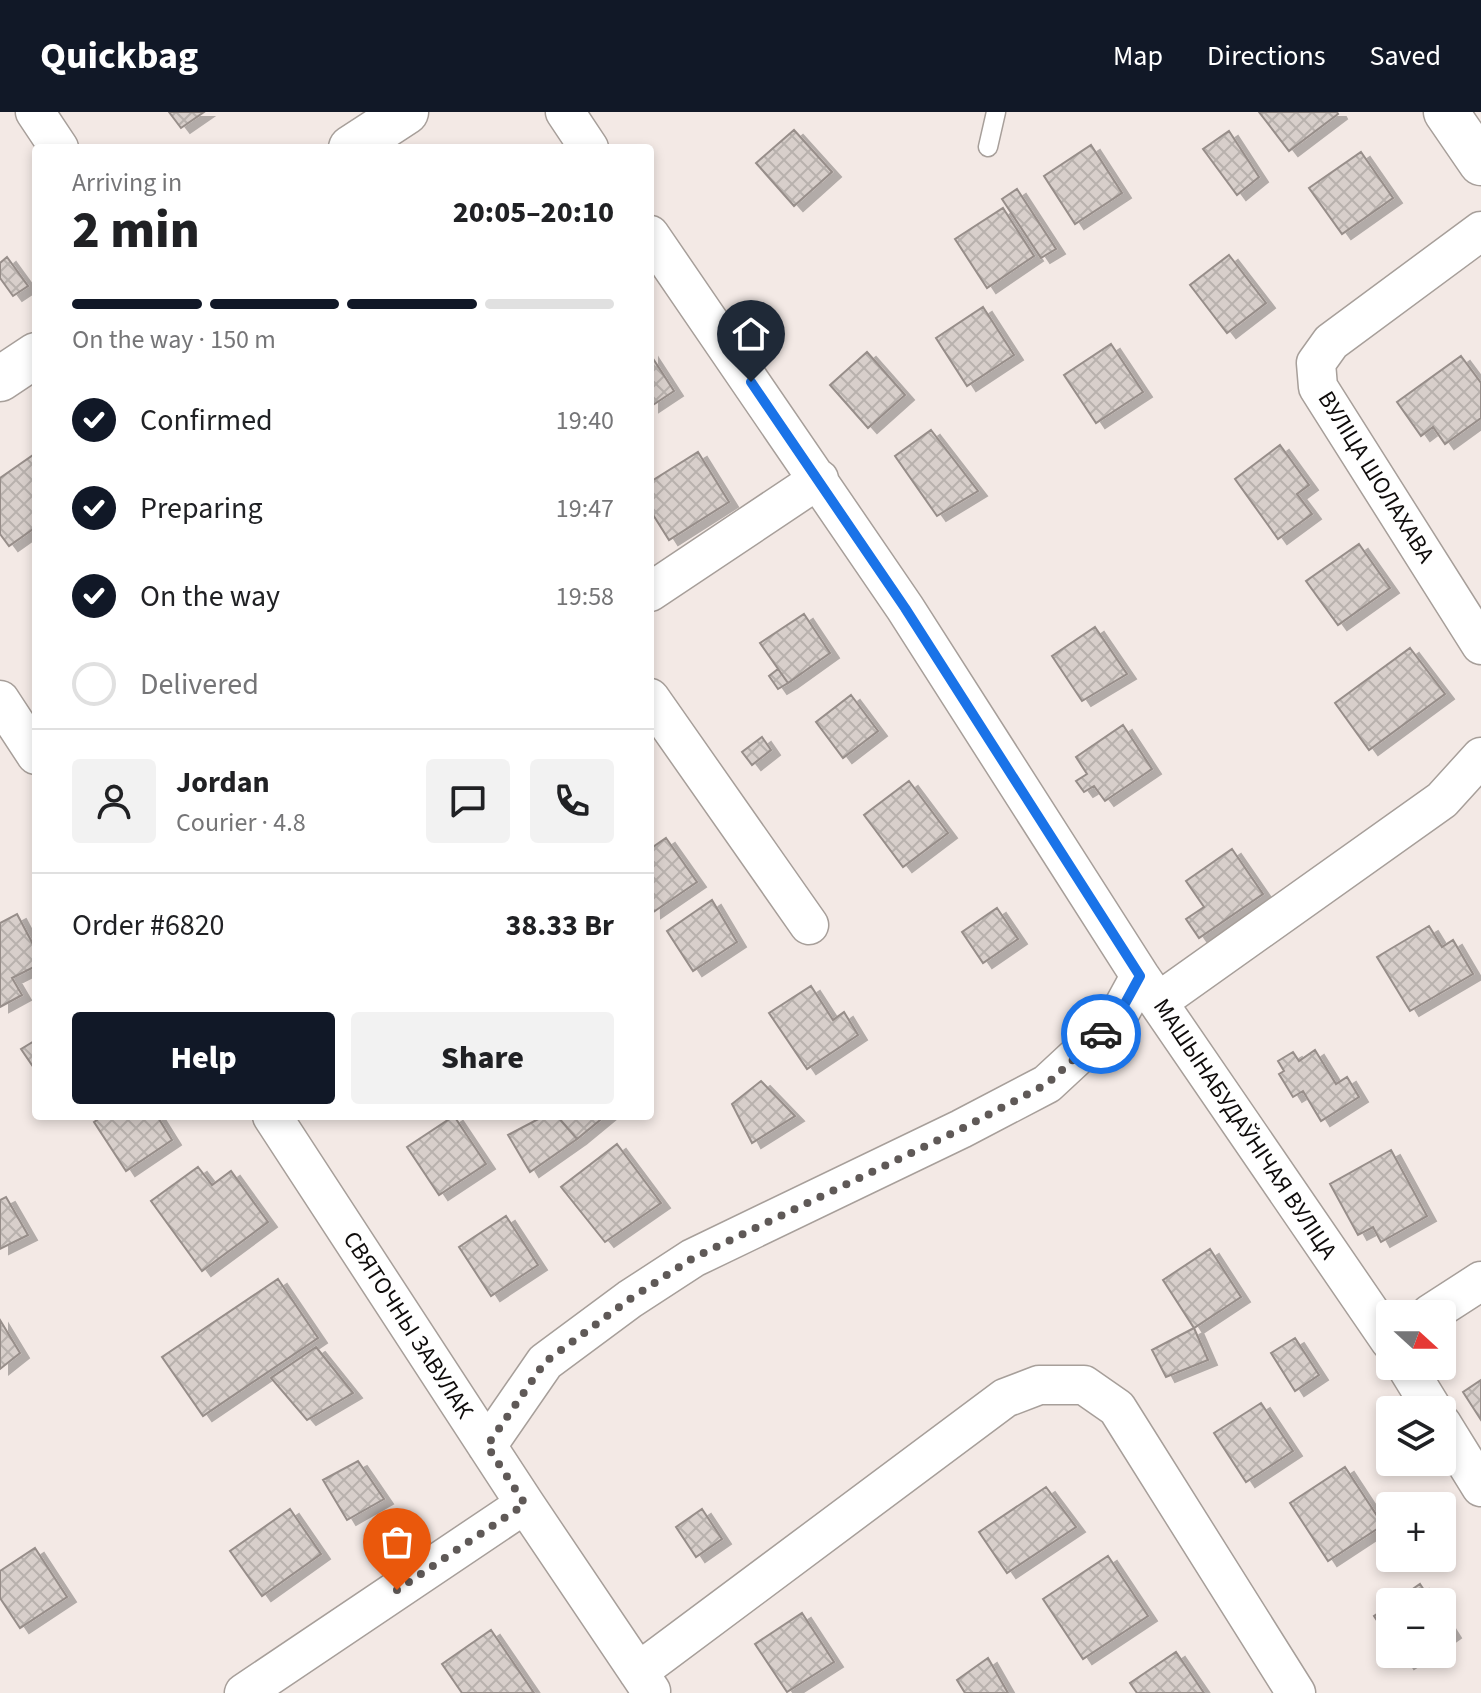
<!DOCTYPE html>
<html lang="en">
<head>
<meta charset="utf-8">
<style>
  :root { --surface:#fff; --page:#f2f2f2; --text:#202124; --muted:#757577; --line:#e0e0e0; --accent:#111827 }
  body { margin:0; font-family:"Source Sans 3",sans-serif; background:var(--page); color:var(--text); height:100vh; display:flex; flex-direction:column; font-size:30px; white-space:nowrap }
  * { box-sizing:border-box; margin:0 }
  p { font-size:26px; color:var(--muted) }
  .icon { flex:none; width:44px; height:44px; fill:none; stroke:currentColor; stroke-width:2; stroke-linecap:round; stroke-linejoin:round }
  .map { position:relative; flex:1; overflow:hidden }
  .details { position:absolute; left:32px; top:32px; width:622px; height:976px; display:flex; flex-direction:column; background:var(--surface); border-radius:8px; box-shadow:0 4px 12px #0003 }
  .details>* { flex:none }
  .needle { width:52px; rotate:111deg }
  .buttons { position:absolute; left:1376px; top:1188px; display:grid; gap:16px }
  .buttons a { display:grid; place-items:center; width:80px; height:80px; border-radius:8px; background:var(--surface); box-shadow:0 4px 12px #0003; font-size:40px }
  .pin { position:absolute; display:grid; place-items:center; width:68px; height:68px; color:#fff; margin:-82px -34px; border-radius:50% 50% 50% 0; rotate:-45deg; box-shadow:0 0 8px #0007 }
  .pin .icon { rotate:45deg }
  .courier { position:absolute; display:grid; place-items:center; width:80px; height:80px; margin:-40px; border:6px solid #1a73e8; border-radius:50%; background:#fff; color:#222; box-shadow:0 2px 10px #0007 }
  .overview em { font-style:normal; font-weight:800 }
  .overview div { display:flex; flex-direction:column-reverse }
  .overview { display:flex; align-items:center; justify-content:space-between; height:136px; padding:0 40px }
  h1 { font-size:52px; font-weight:800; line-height:60px }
  .bar { display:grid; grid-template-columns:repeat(4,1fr); gap:12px 8px; align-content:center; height:96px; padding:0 40px }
  .bar i { height:10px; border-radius:6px; background:var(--line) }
  .bar .current { background:var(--accent) }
  .bar p { grid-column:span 4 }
  .line { display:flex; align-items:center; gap:20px; padding:0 40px; border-top:2px solid var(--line) }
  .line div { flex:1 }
  .round { display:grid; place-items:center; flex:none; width:84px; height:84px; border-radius:8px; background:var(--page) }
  ol { padding:0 40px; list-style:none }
  li { display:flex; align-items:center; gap:24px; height:88px }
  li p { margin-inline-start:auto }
  li .icon { padding:8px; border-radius:50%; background:var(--accent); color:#fff; stroke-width:4 }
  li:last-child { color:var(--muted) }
  li i { width:44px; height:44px; border:4px solid var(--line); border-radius:50% }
  .action { display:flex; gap:16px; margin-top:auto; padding:16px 40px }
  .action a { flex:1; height:92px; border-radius:8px; background:var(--accent); color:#fff; font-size:32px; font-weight:800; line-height:92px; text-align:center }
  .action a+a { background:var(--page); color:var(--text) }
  header { display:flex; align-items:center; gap:48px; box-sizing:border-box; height:112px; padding:0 40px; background:var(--accent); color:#fff }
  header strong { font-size:38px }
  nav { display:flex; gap:44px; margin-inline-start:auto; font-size:28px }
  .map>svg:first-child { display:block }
  .building { fill:url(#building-cross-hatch); stroke:#978e8a; stroke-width:2; filter:url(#shadow) }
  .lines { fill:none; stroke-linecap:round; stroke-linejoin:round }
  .service-casing { stroke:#a79f9a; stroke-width:21 }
  .minor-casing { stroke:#a79f9a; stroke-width:41 }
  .tertiary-casing { stroke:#a79f9a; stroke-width:47 }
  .service { stroke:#fff; stroke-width:18 }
  .minor { stroke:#fff; stroke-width:38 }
  .tertiary { stroke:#fff; stroke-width:44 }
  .done { stroke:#5f5957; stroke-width:8; stroke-dasharray:0 14.4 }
  .route { stroke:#1a73e8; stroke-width:10 }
  .labels { text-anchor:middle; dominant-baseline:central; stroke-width:6; stroke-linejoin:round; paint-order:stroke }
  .street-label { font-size:24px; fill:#0f0c0b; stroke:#fff }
</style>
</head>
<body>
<header>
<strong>Quickbag</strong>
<nav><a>Map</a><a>Directions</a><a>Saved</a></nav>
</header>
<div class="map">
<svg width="1481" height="1581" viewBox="0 0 1481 1581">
  <defs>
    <pattern id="building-cross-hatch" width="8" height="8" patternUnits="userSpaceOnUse" patternTransform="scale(2)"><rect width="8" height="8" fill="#d8cfcb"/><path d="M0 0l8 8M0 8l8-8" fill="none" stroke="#b8b1ad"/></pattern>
    <filter id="shadow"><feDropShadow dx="9" dy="5" stdDeviation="0" flood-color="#0004"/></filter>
  </defs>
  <rect width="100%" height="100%" fill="#f3e9e5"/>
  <path class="building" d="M169,0H204L181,16Z
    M1259,0H1337L1338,2L1289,39Z
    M794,18L832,60L794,94L756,51Z
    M1229,19L1259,65L1237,83L1203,37Z
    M1091,33L1122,81L1075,112L1044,64Z
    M1361,40L1393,86L1342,122L1309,76Z
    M1017,77L1056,137L1041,146L1002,87Z
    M1003,96L1034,144L987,176L955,127Z
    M1229,143L1266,191L1227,221L1190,173Z
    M7,145L28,174L13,184L0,166V151Z
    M983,195L1014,243L967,274L936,226Z
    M1111,232L1143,280L1096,311L1064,263Z
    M867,240L905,283L868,316L830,273Z
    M650,242L674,279L650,295Z
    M1461,244L1481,271V306L1445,332L1433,315L1421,324L1397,290Z
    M931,318L978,379L937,404L895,344Z
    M1280,333L1309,373L1297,382L1312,402L1278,427L1235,367Z
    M698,340L729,390L669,428L650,398V370Z
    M36,341V415L9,434L0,422V366Z
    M1359,432L1390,476L1338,513L1306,469Z
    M804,502L830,541L788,571L760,531Z
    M1095,515L1127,562L1082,589L1052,544Z
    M1410,536L1445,582L1369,638L1335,591Z
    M778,557L788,571L778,577L769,564Z
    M851,583L878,619L843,646L816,610Z
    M1123,613L1152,657L1105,689L1094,674L1084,680L1076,669L1087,662L1076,645Z
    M762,625L771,638L752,653L742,640Z
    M909,669L948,721L903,755L864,703Z
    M666,726L697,770L652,801L650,737Z
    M1232,737L1263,782L1199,826L1186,807L1204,795L1186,769Z
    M712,788L737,830L693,859L667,819Z
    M997,796L1018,827L983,851L962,820Z
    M17,802L36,838V854L12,866L22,883L0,895V811Z
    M1429,814L1442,835L1453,828L1473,862L1410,899L1377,845Z
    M811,874L833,908L844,900L858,923L807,957L769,901Z
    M36,928V959L21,937Z
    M1315,938L1336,972L1347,965L1359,985L1321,1009L1303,979L1293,985L1279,962L1284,959L1278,949L1293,940L1299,949Z
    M761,969L795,1004L752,1031L732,992Z
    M103,1004H157L172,1028L126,1059L94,1010Z
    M454,1004L486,1052L439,1083L407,1035Z
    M544,1004H557L577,1027L530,1060L508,1023Z
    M557,1004H605L577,1027Z
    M617,1032L661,1091L605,1130L561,1075Z
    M1391,1038L1427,1104L1381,1130L1373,1115L1358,1123L1330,1072Z
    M198,1055L212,1073L231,1059L268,1110L202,1159L151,1089Z
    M6,1085L28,1123L0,1137V1088Z
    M506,1104L538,1153L491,1184L459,1135Z
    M1210,1137L1241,1185L1194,1216L1163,1168Z
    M278,1167L318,1226L203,1304L162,1245Z
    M0,1208L20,1241L0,1257Z
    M1194,1216L1208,1248L1166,1265L1152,1238Z
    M1295,1226L1319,1263L1295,1279L1271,1241Z
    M316,1235L353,1281L307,1308L271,1266Z
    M1481,1268V1308L1463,1280Z
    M1261,1291L1293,1339L1246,1370L1214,1321Z
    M358,1349L384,1387L347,1408L323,1368Z
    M1345,1355L1383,1413L1328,1449L1290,1391Z
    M1046,1375L1076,1415L1007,1461L979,1420Z
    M290,1397L321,1442L262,1484L230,1439Z
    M702,1397L722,1427L696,1445L676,1415Z
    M35,1436L67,1485L20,1516L0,1486V1459Z
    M1108,1444L1148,1504L1083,1547L1043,1487Z
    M1420,1472L1432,1490H1394Z
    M1390,1493V1528L1374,1504Z
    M802,1501L834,1550L787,1580L755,1532Z
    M1442,1505L1452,1521L1442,1528Z
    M491,1518L534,1581H462L442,1552Z
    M1176,1540L1204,1581H1137L1130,1571Z
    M1399,1542H1420L1405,1552Z
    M988,1546L1008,1581H965L957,1568Z"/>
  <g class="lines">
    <g class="service-casing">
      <path id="service" d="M988,35L996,0"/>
    </g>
    <g class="minor-casing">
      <path id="minor" d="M35,0L59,36
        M565,0L589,36
        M1481,119L1331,230L1316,251L1318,275L1481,533
        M650,123L905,496L1140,864L1390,1229
        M650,480L819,367
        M650,586L809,813
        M0,588L36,643
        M1158,890L1442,688L1481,645
        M272,1004L525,1392L651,1579
        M1430,1202L1481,1169
        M1406,1254L1433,1298
        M1442,1312L1481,1375
        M487,1334L545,1250L630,1187L693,1146L961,1017L1047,972L1116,908L1140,864
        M638,1560L1005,1286L1039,1273H1084L1117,1296L1296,1581
        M244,1581L525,1392"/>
    </g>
    <g class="tertiary-casing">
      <path id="tertiary" d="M1446,0L1481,51
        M351,36L406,0
        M0,267L36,243"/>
    </g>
    <use href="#service" class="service"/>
    <use href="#minor" class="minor"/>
    <use href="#tertiary" class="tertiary"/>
  </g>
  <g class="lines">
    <path class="done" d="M397,1478L525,1392L487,1334L545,1250L630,1187L693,1146L961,1017L1047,972L1101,922"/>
    <path class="route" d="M751,270L905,496L1140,864L1116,908L1101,922"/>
  </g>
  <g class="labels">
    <g class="street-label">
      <text transform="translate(1376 365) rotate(58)">ВУЛІЦА ШОЛАХАВА</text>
      <text transform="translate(1245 1017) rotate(56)">МАШЫНАБУДАЎНІЧАЯ ВУЛІЦА</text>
      <text transform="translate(408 1213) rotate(57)">СВЯТОЧНЫ ЗАВУЛАК</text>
    </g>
  </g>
</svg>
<div class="buttons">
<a><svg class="needle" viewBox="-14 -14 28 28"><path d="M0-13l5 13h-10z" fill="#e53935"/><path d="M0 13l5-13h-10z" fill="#757577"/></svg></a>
<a><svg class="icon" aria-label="layers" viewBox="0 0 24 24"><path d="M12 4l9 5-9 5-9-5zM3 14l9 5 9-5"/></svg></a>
<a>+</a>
<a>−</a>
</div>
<div class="pin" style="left:397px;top:1478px;background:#ea580c"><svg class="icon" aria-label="bag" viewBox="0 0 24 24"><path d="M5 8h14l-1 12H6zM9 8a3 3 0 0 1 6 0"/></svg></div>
<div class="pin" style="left:751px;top:270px;background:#1f2937"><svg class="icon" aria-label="home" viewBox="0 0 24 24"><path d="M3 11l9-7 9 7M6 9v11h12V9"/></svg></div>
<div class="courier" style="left:1101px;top:922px"><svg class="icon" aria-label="car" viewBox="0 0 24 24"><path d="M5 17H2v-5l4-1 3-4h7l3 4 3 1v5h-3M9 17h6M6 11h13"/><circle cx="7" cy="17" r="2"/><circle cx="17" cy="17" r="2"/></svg></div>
<section class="details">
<div class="overview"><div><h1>2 min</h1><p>Arriving in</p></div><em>20:05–20:10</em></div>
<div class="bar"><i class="current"></i><i class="current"></i><i class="current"></i><i></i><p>On the way · 150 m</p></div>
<ol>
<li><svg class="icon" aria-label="check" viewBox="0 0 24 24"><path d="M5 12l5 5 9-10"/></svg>Confirmed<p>19:40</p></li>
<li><svg class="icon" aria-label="check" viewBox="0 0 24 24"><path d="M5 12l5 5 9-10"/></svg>Preparing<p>19:47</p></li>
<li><svg class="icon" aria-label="check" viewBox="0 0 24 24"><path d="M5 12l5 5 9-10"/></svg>On the way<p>19:58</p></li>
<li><i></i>Delivered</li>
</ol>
<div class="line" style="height:144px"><a class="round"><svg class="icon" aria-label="person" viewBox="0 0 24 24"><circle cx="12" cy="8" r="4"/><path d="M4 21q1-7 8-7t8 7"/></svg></a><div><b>Jordan</b><p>Courier · 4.8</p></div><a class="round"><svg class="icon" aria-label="chat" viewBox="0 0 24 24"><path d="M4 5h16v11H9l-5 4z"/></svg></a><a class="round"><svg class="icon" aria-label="phone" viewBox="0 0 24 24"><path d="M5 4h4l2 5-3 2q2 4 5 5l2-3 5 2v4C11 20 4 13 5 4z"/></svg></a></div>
<div class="line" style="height:104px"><div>Order #6820</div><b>38.33 Br</b></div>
<div class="action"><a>Help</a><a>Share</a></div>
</section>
</div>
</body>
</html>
